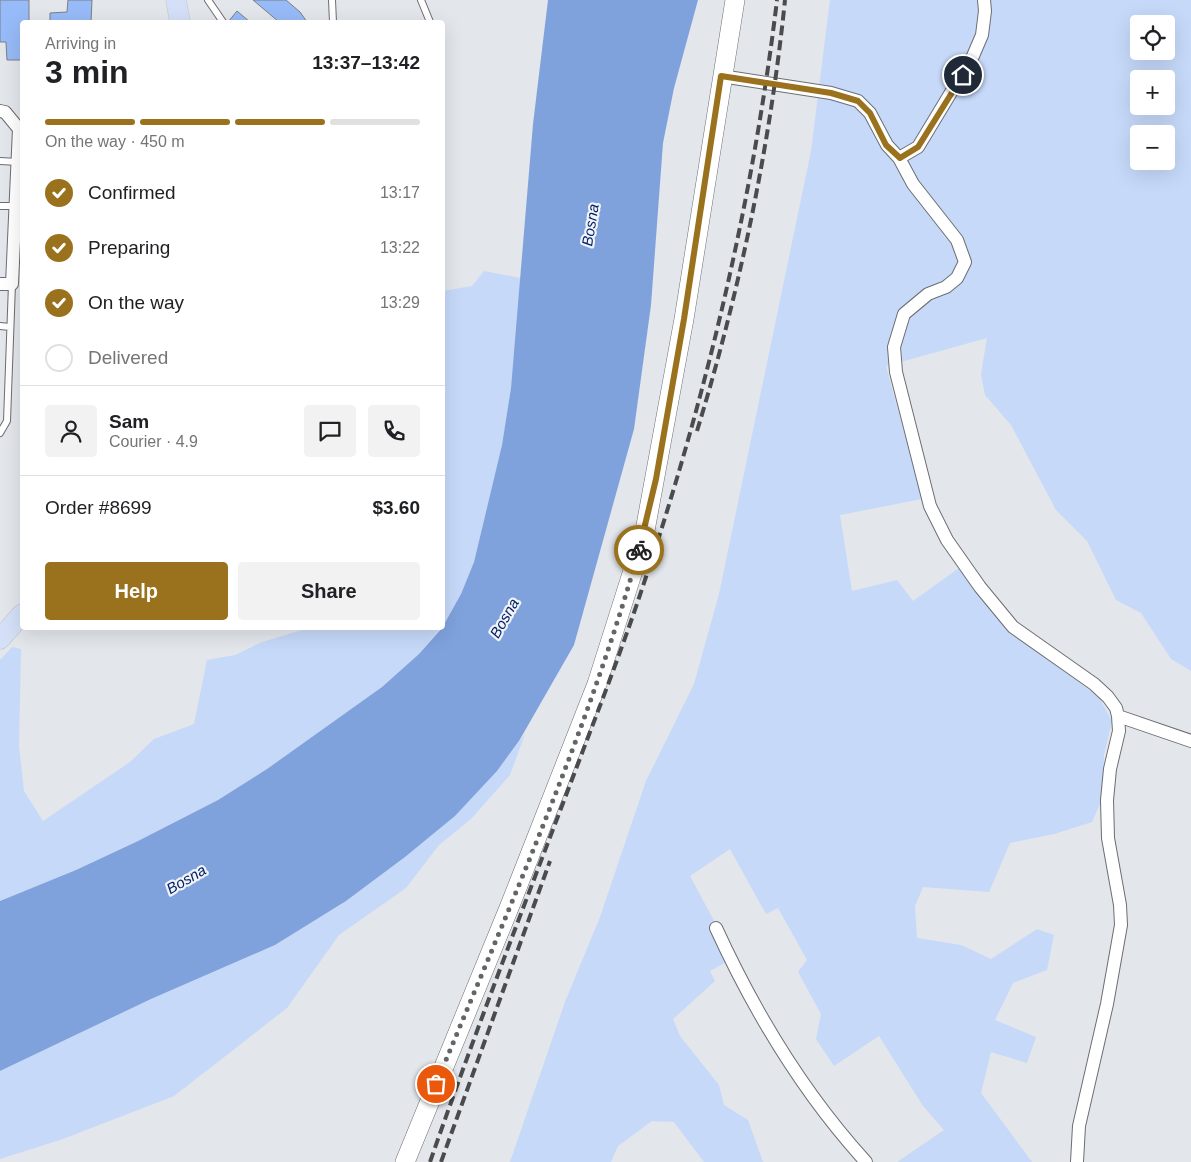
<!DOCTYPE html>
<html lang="en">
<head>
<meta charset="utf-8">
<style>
  :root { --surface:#fff; --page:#f2f2f2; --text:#202124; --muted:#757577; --line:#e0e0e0; --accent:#9a721e }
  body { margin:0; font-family:Arial,sans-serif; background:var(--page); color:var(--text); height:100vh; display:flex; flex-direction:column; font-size:19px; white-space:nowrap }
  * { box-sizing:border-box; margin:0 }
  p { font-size:16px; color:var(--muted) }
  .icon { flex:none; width:28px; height:28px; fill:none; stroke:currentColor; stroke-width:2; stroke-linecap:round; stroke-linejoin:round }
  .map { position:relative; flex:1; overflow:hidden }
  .sheet { position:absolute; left:20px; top:20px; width:425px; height:610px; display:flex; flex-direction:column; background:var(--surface); border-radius:5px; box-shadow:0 5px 20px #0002 }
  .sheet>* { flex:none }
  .fabs { position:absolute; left:1130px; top:15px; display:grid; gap:10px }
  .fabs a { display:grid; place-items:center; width:45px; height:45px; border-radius:5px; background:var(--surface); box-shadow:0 5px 20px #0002; font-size:25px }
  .pin { position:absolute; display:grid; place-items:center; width:42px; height:42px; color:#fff; margin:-21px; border:2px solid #fff; border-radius:50%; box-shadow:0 1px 5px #0007 }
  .courier { position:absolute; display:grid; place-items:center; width:50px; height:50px; margin:-25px; border:4px solid #9a721e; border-radius:50%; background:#fff; color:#222; box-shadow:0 1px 6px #0007 }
  .head em { font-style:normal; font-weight:700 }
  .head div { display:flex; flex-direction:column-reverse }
  .head { display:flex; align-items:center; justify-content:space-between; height:85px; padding:0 25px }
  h1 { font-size:32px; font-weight:700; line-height:38px }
  .bar { display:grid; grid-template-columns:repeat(4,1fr); gap:8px 5px; align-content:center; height:60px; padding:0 25px }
  .bar i { height:6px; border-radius:4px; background:var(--line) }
  .bar .active { background:var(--accent) }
  .bar p { grid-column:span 4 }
  .line { display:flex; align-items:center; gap:12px; padding:0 25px; border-top:1px solid var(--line) }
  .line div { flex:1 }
  .round { display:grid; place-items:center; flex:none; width:52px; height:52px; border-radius:5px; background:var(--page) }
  ol { padding:0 25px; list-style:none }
  li { display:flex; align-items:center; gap:15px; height:55px }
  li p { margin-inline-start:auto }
  li .icon { padding:5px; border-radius:50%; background:var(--accent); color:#fff; stroke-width:4 }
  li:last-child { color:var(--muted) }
  li i { width:28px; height:28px; border:2px solid var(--line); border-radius:50% }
  .button { display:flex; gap:10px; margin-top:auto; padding:10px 25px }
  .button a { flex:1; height:58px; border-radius:5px; background:var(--accent); color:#fff; font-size:20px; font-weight:700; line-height:58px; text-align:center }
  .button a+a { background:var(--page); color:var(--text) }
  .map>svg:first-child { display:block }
  .green { fill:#c6d9f9; fill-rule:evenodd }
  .water { fill:#7fa2dd }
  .building { fill:#97bbf8; stroke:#7c7e82 }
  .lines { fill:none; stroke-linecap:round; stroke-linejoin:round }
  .lane-casing { stroke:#6c6e72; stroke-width:8 }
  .street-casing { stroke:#6c6e72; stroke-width:14 }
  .secondary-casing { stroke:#6c6e72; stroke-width:20 }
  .primary-casing { stroke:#c4c5c5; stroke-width:21 }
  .lane { stroke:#fff; stroke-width:6 }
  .street { stroke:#fff; stroke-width:12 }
  .secondary { stroke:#fff; stroke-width:19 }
  .primary { stroke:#d3e0f7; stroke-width:20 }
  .rail { stroke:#4a4b4d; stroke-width:4; stroke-dasharray:10 5; stroke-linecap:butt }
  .done { stroke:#636567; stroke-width:5; stroke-dasharray:0 9 }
  .route { stroke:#9a721e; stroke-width:6 }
  .labels { text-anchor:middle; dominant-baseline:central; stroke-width:4.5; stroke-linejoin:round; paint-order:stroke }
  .water-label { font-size:15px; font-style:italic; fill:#002265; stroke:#f1f3f8 }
</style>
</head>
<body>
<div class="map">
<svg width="1191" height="1162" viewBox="0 0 1191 1162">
  <rect width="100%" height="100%" fill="#e3e6eb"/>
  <path class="green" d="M830,0H1191V671L1171,659L1141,613L1116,600L1087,541L1056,510L1011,425L985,395L981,374L987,338L886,366L922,499L840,515L852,591L897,580L913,601L959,568L1011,633L1099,697L1112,721L1104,755L1103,797L1092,822L1054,834L1010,843L989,892L923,887L915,906L917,938L961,945L991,959L1037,929L1054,935L1047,970L1013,983L995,1020L1036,1037L1027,1063L991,1052L981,1093L1032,1162H897L944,1130L923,1106L879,1036L834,1066L816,1039L821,1014L798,972L807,960L778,908L766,914L730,849L690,876L734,958L710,971L715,981L673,1019L680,1036L719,1085L724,1105L748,1120L763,1162H704L674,1122L652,1121L618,1146L611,1162H510L565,1002L600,917L646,781L694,684L719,594L811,151ZM1139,24H1166V51H1139ZM1139,79H1166V106H1139ZM1139,134H1166V161H1139Z
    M484,271L521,278L511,388L502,445L474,562L461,594L443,626V291L472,286Z
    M309,628H441L419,654L382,687L267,769L218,800L138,841L76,870L0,901V660L12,647L21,649L19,746L24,791L43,821L130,762L154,739L194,724L207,660L235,655L262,642Z
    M525,734L510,775L471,819L439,845L406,888L339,935L287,1008L174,1096L63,1139L0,1159V1071L151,999L275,945L346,901L405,857L455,816L497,771Z"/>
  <path class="water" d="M548,0H698L674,88L663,143L651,305L634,429L574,645L519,741L497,771L455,816L405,857L346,901L275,945L151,999L0,1071V901L76,870L138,841L218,800L267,769L382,687L419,654L442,628L461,594L474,562L502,445L511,388L533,124Z"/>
  <path class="building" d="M0,0H29V22H22V60H7L6,42H0Z
    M68,0H92L91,22H50V13L67,12Z
    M253,0H286L300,12L307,22H279Z
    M237,11L250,22H228Z"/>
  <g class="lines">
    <g class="lane-casing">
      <path id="lane" d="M208,0L223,22
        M332,0L333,22
        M421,0L430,22
        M0,161L18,162
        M0,206H15
        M0,326L10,327
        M0,433L7,421L12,284"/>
    </g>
    <g class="street-casing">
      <path id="street" d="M984,0L985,11L982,35L973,56L918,147L899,158L913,184L957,240L965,262L957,278L946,287L928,294L904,314L894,347L896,372L930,506L947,540L980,587L1013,627L1094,684L1108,697L1116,708L1118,716L1119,731L1110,769L1107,800L1108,838L1120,905L1121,925L1107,1004L1079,1126L1077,1162
        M721,76L831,93L858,101L870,113L887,145L899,158
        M0,111L5,112L19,129L12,284H0
        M1118,716L1191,741
        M716,928C754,1011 804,1094 866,1162"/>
    </g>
    <g class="secondary-casing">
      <path id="secondary" d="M405,1162L511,903L597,684L644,536L684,319L735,0"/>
    </g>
    <g class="primary-casing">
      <path id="primary" d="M176,0L180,22
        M0,639L22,614"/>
    </g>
    <use href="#lane" class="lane"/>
    <use href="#street" class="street"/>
    <use href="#secondary" class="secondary"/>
    <use href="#primary" class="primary"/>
    <path class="rail" d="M697,431C740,290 770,146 785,0
      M430,1162C480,1018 536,875 590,732C608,685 626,637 642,589C706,398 753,200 777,0
      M441,1162L550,861"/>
  </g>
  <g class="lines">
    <path class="done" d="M436,1084C508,910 588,731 639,550"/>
    <path class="route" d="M639,550L656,479L684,319L721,76L831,93L858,101L870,113L886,145L900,158L918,147L963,75"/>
  </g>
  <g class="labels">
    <g class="water-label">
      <text transform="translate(590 225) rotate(-81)">Bosna</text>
      <text transform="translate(504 618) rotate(-60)">Bosna</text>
      <text transform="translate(186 879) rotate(-30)">Bosna</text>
    </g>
  </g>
</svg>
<div class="fabs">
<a><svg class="icon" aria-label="locate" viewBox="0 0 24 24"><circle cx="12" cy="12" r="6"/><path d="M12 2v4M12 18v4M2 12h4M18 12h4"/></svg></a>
<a>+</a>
<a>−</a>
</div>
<div class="pin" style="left:436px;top:1084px;background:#ea580c"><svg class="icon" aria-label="bag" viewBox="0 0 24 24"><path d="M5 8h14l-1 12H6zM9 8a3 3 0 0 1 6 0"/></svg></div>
<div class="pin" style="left:963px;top:75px;background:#1f2937"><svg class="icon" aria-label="home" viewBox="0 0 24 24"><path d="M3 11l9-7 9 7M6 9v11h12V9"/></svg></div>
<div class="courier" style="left:639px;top:550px"><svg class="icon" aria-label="bike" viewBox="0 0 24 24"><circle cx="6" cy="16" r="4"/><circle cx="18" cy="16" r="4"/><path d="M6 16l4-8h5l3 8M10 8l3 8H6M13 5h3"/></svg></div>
<section class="sheet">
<div class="head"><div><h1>3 min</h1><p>Arriving in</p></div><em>13:37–13:42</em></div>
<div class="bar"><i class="active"></i><i class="active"></i><i class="active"></i><i></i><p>On the way · 450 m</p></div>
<ol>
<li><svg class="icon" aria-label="check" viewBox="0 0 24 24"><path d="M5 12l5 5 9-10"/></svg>Confirmed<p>13:17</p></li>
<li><svg class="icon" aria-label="check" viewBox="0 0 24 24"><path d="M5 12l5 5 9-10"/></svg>Preparing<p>13:22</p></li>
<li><svg class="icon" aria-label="check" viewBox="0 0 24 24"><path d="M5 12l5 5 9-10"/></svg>On the way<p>13:29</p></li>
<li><i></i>Delivered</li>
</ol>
<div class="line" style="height:90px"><a class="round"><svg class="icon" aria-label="person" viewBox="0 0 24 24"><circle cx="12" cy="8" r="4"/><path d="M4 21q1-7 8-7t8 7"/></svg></a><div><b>Sam</b><p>Courier · 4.9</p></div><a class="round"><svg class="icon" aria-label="chat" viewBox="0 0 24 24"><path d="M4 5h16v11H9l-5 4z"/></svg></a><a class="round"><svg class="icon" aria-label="phone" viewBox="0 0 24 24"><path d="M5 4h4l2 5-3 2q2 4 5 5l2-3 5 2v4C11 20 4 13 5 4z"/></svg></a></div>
<div class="line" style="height:65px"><div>Order #8699</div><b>$3.60</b></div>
<div class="button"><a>Help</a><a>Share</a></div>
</section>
</div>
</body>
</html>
